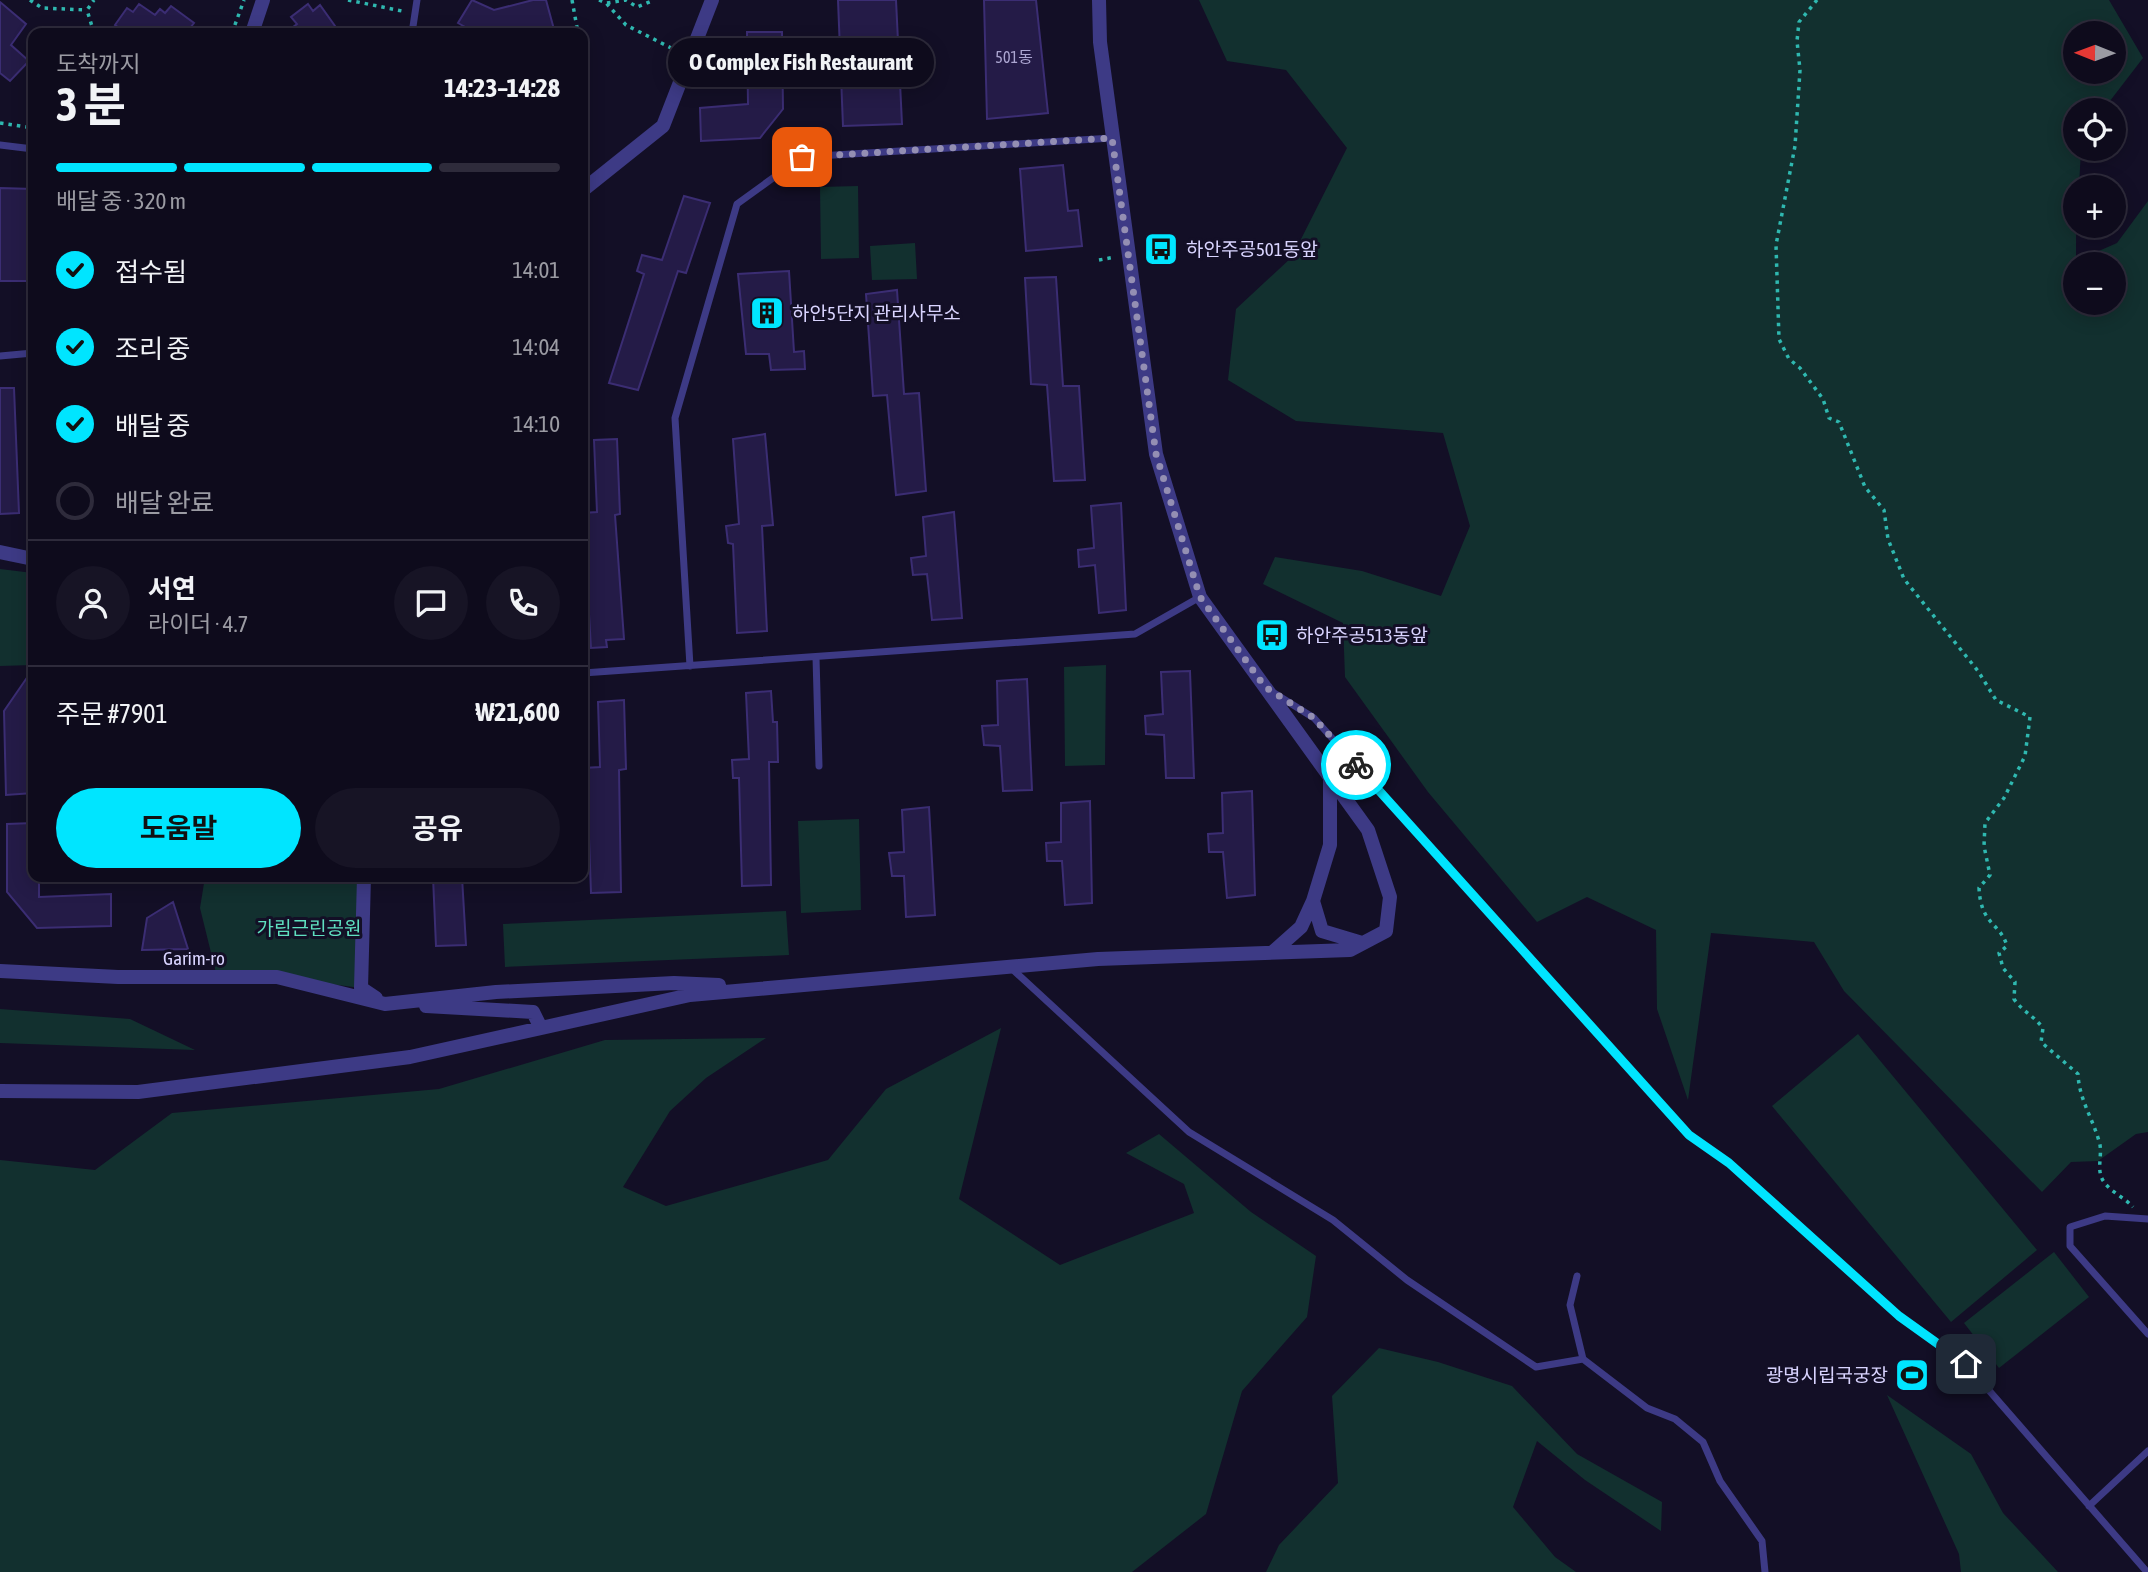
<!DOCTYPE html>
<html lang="ko">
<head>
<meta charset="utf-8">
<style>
  :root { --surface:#0e0b1c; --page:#171425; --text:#f1f3f6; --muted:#9b9ba3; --line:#2e2b3b; --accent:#00e5ff }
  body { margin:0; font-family:"Asap Condensed","Noto Sans KR",sans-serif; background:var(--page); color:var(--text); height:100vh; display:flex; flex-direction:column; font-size:26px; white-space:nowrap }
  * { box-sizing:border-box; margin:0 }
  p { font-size:23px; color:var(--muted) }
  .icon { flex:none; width:38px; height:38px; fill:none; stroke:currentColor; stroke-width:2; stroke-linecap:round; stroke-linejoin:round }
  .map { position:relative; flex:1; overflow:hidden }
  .panel { position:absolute; left:28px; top:28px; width:560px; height:854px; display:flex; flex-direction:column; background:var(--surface); border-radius:14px; box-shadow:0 4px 18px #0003,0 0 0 2px var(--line) }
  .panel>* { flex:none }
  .needle { width:46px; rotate:271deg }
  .fabs { position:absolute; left:2063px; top:21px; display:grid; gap:14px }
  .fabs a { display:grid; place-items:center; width:63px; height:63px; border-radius:50%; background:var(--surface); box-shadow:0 4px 18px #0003,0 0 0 2px var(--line); font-size:35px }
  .pin { position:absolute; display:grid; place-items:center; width:60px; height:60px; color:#fff; margin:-30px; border-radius:14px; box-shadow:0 4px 10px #0006 }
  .courier { position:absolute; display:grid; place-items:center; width:70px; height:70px; margin:-35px; border:5px solid #00e5ff; border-radius:50%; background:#fff; color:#222; box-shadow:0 2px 9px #0007 }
  .bubble { position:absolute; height:49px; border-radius:24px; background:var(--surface); box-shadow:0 4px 18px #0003,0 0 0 2px var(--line); font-size:23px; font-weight:700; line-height:49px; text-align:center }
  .summary em { font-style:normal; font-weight:700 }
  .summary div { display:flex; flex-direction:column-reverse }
  .summary { display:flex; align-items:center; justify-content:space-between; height:119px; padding:0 28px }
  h1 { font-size:46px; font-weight:700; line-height:52px }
  .bar { display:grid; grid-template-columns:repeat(4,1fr); gap:10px 7px; align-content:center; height:84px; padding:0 28px }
  .bar i { height:9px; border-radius:5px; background:var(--line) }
  .bar .selected { background:var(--accent) }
  .bar p { grid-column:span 4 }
  .line { display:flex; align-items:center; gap:18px; padding:0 28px; border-top:2px solid var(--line) }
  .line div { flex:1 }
  .round { display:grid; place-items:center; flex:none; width:74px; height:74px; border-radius:37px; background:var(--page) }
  ol { padding:0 28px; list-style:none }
  li { display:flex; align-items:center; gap:21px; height:77px }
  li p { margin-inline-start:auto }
  li .icon { padding:7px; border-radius:50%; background:var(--accent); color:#111; stroke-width:4 }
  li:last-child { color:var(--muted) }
  li i { width:38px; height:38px; border:4px solid var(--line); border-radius:50% }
  .primary-button { display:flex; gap:14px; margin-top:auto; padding:14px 28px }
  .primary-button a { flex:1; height:80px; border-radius:42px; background:var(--accent); color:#111; font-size:28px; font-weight:700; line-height:80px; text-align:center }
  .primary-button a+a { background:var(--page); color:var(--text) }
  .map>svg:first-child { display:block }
  .green { fill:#12302f; fill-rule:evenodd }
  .building { fill:#241b47; stroke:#3b2d73; stroke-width:2 }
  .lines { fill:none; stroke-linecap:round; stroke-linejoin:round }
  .path { stroke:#2fb8b0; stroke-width:3.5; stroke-dasharray:3.5 5; stroke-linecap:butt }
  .lane { stroke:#3d3a85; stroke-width:7 }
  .street { stroke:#3d3a85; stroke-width:14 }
  .done { stroke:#948fb3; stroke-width:7; stroke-dasharray:0 12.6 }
  .route { stroke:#00e5ff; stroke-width:9 }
  .labels { text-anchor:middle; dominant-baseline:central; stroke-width:6; stroke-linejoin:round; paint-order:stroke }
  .number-label { font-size:16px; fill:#aca6d1 }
  .poi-label { font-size:19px; fill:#d9d4ff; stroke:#130f26; text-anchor:start }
  .park-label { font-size:19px; fill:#5fe0c0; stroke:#130f26 }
  .street-label { font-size:19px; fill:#d9d4ff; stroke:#130f26 }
</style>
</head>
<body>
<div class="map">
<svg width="2148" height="1572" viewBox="0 0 2148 1572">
  <rect width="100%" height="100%" fill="#130f26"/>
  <path class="green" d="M1199,0H2109L2143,58L2103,110H2076V149H2081L2079,187H2076V261L2117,243L2148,201V1132L2136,1134L2098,1161L2071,1162L2042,1192L1844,991L1814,942L1711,933L1688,1100L1657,1009L1656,930L1587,897L1537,922L1428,792L1345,677L1343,623L1263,584L1275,557L1362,571L1441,596L1470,526L1443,433L1296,421L1228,380L1236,309L1292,257L1347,148L1286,70L1227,61ZM2076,33H2114V72H2076ZM2076,264H2114V303H2076Z
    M858,186L859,258L821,259L820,187Z
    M915,243L917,279L872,280L870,246Z
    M0,569L33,573V665L0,666Z
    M1106,665L1105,765L1065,766L1064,667Z
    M859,819L861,910L801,913L798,821Z
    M205,877H364L361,988L277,977H217L200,908Z
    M786,911L789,955L505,967L503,924Z
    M0,1009L130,1019L195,1050L0,1043Z
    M1001,1028L959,1199L1060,1265L1194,1213L1184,1184L1126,1153L1159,1134L1251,1212L1316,1256L1307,1317L1242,1391L1206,1514L1132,1572H0V1160L95,1170L172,1113L439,1089L605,1040L766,1038L706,1078L670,1111L623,1187L666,1206L828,1160L886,1089Z
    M1858,1034L2037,1250L1951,1322L1772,1106Z
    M2054,1252L2089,1297L1999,1368L1964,1323Z
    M1379,1348L1438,1362L1512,1386L1577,1454L1662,1502L1661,1531L1585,1480L1537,1441L1513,1507L1555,1557L1576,1572H1266L1279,1545L1338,1483L1332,1396Z
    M1887,1395L1971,1454L2003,1513L2058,1572H1961L1959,1554Z"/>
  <path class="building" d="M472,0L494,10L533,0H546L555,33H476L458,23Z
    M838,0H896L902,124L843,126Z
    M984,0H1036L1048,113L987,119Z
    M0,2L26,24L11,45L29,61L10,81L0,73Z
    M139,4L155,15L160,9L165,13L171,6L194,23L186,33H126L115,25L127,8L133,12Z
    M308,4L313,11L320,5L340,33H285L297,24L291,17Z
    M747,32H782L783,109L760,138L701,141L700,108L748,104Z
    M1063,165L1068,211L1078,210L1082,246L1026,251L1020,169Z
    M0,188L33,189V281H0Z
    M684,196L710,203L686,273L678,271L638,390L609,383L644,274L637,271L642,255L662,260Z
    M789,271L794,352L804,351L805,369L771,370L769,354H746L738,274Z
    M1056,277L1063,386H1079L1085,480L1054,481L1047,385L1031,384L1025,278Z
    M897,290L904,394L919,393L926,491L896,495L887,395L873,396L866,294Z
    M0,388H14L19,513L0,514Z
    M765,434L773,525L762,526L767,631L737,633L733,544L728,543L726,526L739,524L733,439Z
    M617,439L620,514L615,515L624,639L606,640L607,647L591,648L583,513L597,512L594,440Z
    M1121,503L1126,610L1099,613L1095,565L1079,567L1078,550L1094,548L1091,506Z
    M954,512L962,618L932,620L927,574L913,575L911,558L926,556L923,517Z
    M33,669V793L6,795L4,711Z
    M1190,671L1194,778H1166L1164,735L1146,734L1145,716L1163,714L1161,672Z
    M1027,679L1032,790L1003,791L1000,746L984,745L982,726L998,725L997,681Z
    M771,691L773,722H777L778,762H769L771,885L742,886L739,778H733L732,760L749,759L746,693Z
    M624,700L626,769L619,770L621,892L591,893L587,782H583V768L600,767L598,702Z
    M1252,791L1255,895L1227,898L1223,852H1209L1208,834L1223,833L1222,793Z
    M1090,801L1092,903L1065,905L1062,861H1047L1046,843L1061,842V803Z
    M929,807L935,915L906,917L904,876H892L889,853L904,852L902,810Z
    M33,823V877H39V897L111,894V926L37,928L7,892V824Z
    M433,877H462L466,945L436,946Z
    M173,902L188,949L142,950L147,918Z"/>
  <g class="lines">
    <path class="path" d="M30,0L42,8L87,10
      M348,0L402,11
      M572,0L578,33
      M599,0L606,3L626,25L677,51
      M1817,0L1799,22L1797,41L1800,70L1795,146L1776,245L1779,339L1789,359L1800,368L1823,399L1829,418L1839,422L1865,487L1884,510L1888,539L1904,579L1978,671L1996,700L2030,717L2025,756L2004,798L1985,823L1984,846L1990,875L1979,888C1981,926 2000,922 2007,946L1999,953L2003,968L2015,982L2014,999C2022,1011 2033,1015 2043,1028L2041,1042L2078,1074C2079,1100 2094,1120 2100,1145C2102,1158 2096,1171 2104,1182C2111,1192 2125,1198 2133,1207
      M607,3L626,0L637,7L654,0
      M94,33L87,10L94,0
      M232,33L244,0
      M0,123L33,128
      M1099,260L1115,257"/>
    <path class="lane" d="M412,33L417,0
      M0,145L33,149
      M0,356L33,353
      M816,657L819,766
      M690,666L675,418L737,204L802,157L1112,138
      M583,673L1135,634L1200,597
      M1274,693L1314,718L1689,1135L1729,1163L1899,1316L1966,1364L2147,1572
      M1010,967L1189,1132L1333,1220L1407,1280L1536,1367L1583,1359L1570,1305L1577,1276
      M2148,1219L2105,1216L2070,1227V1246L2148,1334
      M1583,1359L1647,1408L1675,1419L1703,1442L1720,1481L1762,1541L1765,1572
      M2089,1506L2148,1451"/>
    <path class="street" d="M252,33L263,0
      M583,190L663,126L712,0
      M0,552L33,559
      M364,877L361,988L376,998
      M1313,901L1322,931L1362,943
      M1274,951L1301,927L1313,901L1330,845V779
      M0,971L118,977H277L385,1004L496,992L674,983L719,985
      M426,1006L533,1012L541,1028
      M0,1091L138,1092L410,1057L690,995L1098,959L1350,950L1386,931L1390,897L1368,830L1200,597L1156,454L1100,42L1099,0"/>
  </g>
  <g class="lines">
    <path class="done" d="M802,157L1112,138L1156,454L1200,597L1265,687L1314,718L1356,765"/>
    <path class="route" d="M1356,765L1689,1135L1729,1163L1899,1316L1966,1364"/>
  </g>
  <defs>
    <g id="bus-square" transform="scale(1.75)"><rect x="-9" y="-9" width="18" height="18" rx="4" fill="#00e5ff" stroke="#130f26"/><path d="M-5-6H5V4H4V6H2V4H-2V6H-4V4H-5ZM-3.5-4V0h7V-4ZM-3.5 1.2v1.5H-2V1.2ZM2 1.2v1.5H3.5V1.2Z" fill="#111"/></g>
    <g id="building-square" transform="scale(1.75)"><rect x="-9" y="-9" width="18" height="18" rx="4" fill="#00e5ff" stroke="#130f26"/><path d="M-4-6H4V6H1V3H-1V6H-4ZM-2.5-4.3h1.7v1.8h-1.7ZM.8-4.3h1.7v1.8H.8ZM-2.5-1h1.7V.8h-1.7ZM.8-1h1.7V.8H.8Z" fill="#111"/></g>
    <g id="stadium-square" transform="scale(1.75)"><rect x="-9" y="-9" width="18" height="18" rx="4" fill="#00e5ff" stroke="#130f26"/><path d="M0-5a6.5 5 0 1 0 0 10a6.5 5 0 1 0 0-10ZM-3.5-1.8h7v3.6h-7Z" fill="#111"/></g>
  </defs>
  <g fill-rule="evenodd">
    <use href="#bus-square" x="1161" y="249"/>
    <use href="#building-square" x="767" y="313"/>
    <use href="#bus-square" x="1272" y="635"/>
    <use href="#stadium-square" x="1912" y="1375"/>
  </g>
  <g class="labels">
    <g class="number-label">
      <text x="1014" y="57">501동</text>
    </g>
    <g class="poi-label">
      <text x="1186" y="249">하안주공501동앞</text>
      <text x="792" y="313">하안5단지 관리사무소</text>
      <text x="1296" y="635">하안주공513동앞</text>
      <text x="1888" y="1375" text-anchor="end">광명시립국궁장</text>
    </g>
    <g class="park-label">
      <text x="309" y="928">가림근린공원</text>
    </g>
    <g class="street-label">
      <text x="194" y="958">Garim-ro</text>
    </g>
  </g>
</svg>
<div class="fabs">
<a><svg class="needle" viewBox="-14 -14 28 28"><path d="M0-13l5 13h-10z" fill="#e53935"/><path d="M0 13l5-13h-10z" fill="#9b9ba3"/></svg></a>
<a><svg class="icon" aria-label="locate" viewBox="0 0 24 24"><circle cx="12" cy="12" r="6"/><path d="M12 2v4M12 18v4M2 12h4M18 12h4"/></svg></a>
<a>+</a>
<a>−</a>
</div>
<div class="pin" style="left:802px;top:157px;background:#ea580c"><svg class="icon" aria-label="bag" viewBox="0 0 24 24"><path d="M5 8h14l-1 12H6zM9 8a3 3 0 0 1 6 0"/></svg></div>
<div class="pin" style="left:1966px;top:1364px;background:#1f2937"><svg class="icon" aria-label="home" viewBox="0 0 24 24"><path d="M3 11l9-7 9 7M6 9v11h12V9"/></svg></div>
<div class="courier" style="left:1356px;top:765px"><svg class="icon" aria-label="bike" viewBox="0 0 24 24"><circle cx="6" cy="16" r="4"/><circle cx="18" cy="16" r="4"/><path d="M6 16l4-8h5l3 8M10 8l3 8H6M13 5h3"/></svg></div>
<div class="bubble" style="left:668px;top:38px;width:266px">O Complex Fish Restaurant</div>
<section class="panel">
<div class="summary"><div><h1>3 분</h1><p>도착까지</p></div><em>14:23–14:28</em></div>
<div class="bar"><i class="selected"></i><i class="selected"></i><i class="selected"></i><i></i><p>배달 중 · 320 m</p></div>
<ol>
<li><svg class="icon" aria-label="check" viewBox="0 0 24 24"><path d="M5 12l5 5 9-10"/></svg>접수됨<p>14:01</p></li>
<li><svg class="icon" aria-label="check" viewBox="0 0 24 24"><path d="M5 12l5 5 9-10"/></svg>조리 중<p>14:04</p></li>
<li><svg class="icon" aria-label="check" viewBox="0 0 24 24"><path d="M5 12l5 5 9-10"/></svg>배달 중<p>14:10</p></li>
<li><i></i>배달 완료</li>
</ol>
<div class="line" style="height:126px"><a class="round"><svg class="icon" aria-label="person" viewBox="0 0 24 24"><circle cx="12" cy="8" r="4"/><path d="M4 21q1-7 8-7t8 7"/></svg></a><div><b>서연</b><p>라이더 · 4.7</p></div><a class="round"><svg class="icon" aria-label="chat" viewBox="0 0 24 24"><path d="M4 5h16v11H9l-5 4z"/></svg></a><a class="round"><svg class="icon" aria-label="phone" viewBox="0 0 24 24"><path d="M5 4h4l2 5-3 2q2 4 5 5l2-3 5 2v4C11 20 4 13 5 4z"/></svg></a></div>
<div class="line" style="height:91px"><div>주문 #7901</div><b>₩21,600</b></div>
<div class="primary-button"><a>도움말</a><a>공유</a></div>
</section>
</div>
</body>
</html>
